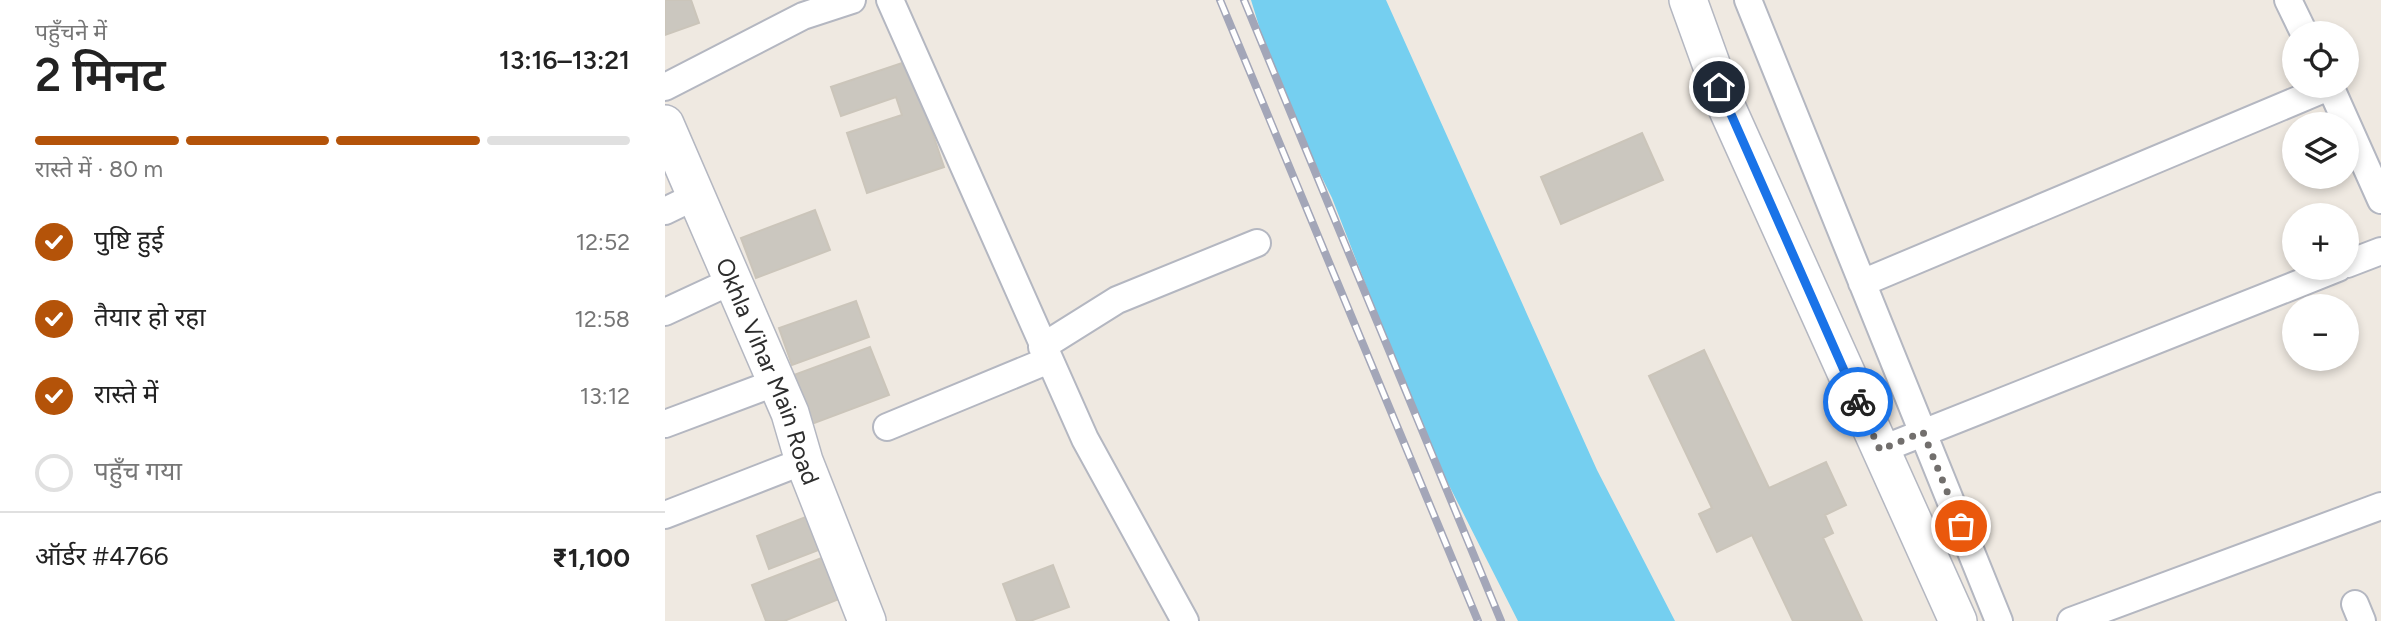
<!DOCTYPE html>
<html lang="hi">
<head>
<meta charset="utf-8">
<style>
  :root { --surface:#fff; --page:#f2f2f2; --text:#222; --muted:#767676; --line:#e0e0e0; --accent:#b45309 }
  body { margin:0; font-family:Figtree,"Noto Sans Devanagari",sans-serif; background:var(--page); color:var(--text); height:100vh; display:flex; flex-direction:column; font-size:26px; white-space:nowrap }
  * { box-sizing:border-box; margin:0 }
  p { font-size:23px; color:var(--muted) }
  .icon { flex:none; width:38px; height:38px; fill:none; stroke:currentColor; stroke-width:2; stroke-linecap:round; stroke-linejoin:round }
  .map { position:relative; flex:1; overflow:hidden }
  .details { display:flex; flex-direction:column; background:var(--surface); width:665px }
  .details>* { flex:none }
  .tools { position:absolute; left:1617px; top:21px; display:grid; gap:14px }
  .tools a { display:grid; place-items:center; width:77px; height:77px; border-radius:50%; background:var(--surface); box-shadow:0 4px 10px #0003; font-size:35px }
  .pin { position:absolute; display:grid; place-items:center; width:60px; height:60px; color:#fff; margin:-30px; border:4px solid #fff; border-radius:50%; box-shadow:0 2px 7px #0007 }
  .courier { position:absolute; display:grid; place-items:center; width:70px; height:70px; margin:-35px; border:5px solid #1a73e8; border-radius:50%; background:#fff; color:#222; box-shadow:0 2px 9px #0007 }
  .headline em { font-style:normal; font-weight:600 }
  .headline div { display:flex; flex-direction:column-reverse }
  .headline { display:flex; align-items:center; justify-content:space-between; height:119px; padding:0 35px }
  h1 { font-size:46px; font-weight:600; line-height:52px }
  .bar { display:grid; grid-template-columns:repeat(4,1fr); gap:10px 7px; align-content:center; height:84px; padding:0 35px }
  .bar i { height:9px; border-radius:5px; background:var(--line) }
  .bar .selected { background:var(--accent) }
  .bar p { grid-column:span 4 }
  .line { display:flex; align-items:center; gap:18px; padding:0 35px; border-top:2px solid var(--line) }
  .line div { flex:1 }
  ol { padding:0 35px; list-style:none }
  li { display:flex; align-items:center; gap:21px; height:77px }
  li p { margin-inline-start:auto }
  li .icon { padding:7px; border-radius:50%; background:var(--accent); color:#fff; stroke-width:4 }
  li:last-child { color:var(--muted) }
  li i { width:38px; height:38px; border:4px solid var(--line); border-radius:50% }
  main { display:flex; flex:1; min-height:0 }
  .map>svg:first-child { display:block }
  .water { fill:#75cff0 }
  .building { fill:#cbc7bf; stroke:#cbc5ba; stroke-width:2 }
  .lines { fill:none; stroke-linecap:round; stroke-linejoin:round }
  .street-casing { stroke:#b4b7c1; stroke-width:30 }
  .secondary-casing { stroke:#b4b7c1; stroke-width:40 }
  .street { stroke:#fff; stroke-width:26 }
  .secondary { stroke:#fff; stroke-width:37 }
  .rail-casing { stroke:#a3a6b8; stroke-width:8 }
  .rail { stroke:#fff; stroke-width:5; stroke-dasharray:16; stroke-linecap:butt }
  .done { stroke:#726f6d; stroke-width:7; stroke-dasharray:0 12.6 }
  .route { stroke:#1a73e8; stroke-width:9 }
  .labels { text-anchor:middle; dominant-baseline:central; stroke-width:6; stroke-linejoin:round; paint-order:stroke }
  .street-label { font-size:24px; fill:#2e2e2e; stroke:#fff }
</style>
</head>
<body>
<main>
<section class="details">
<div class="headline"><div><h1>2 मिनट</h1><p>पहुँचने में</p></div><em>13:16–13:21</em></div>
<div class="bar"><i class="selected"></i><i class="selected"></i><i class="selected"></i><i></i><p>रास्ते में · 80 m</p></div>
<ol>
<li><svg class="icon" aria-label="check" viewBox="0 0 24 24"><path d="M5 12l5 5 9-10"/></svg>पुष्टि हुई<p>12:52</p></li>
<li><svg class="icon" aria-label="check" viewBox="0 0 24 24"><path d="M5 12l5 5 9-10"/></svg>तैयार हो रहा<p>12:58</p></li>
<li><svg class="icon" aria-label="check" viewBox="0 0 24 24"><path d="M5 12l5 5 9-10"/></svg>रास्ते में<p>13:12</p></li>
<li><i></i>पहुँच गया</li>
</ol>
<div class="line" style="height:91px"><div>ऑर्डर #4766</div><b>₹1,100</b></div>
</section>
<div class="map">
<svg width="1716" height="621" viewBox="0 0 1716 621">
  <rect width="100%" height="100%" fill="#efe9e1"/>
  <path class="water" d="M586,0H721L932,470L1010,621H853L762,442L667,198L613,88Z"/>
  <path class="building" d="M0,0H26L34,23L0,35Z
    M243,61L279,167L202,193L182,133L237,115L231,97L176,116L166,87Z
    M977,133L998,180L896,224L876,177Z
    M150,210L165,250L91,278L76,238Z
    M191,301L204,337L127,365L114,328Z
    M205,347L224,395L144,425L126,376Z
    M1039,350L1104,488L1161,462L1181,505L1160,515L1168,533L1158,538L1197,621H1128L1087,535L1052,552L1034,514L1047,508L984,376Z
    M151,513L164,546L104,569L92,536Z
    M172,552L189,593L119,621H101L87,585Z
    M388,565L404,607L365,621H352L338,584Z"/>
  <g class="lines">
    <g class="street-casing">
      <path id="street" d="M225,0L420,439L520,621
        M1083,0L1334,621
        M1623,0L1639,33
        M1665,86L1716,200
        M0,87L138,16L187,0
        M0,211L33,195
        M1682,264L1716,251
        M1197,283L1666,86
        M0,312L69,280
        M377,347L452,300L592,243
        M0,424L112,382
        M222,427L384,360
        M1215,450L1673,268
        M0,515L139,461
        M1690,604L1697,621
        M1406,621L1716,506"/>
    </g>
    <g class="secondary-casing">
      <g id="secondary">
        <path d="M1023,0L1062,108L1293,621"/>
        <path id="s1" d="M0,124L125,413L139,461L202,621"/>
      </g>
    </g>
    <use href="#street" class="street"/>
    <use href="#secondary" class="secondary"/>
    <g class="rail-casing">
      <path id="rail" d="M555,0L813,621
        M579,0L836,621"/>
    </g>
    <use href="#rail" class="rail"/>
  </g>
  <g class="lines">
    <path class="done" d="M1193,402L1215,450L1258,432L1296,526"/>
    <path class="route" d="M1054,87L1193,402"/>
  </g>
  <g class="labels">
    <g class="street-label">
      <text stroke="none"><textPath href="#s1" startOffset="268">Okhla Vihar Main Road</textPath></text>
    </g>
  </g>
</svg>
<div class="tools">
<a><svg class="icon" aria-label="locate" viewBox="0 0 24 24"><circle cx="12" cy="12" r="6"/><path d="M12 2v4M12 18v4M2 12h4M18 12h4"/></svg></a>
<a><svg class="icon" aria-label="layers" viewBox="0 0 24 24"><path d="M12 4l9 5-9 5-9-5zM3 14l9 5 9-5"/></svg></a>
<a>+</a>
<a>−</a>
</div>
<div class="pin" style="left:1296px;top:526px;background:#ea580c"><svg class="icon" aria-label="bag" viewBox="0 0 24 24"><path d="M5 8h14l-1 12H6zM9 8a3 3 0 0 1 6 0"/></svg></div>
<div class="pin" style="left:1054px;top:87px;background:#1f2937"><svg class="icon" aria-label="home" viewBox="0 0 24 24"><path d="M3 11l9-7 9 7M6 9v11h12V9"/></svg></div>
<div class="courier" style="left:1193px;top:402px"><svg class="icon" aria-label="bike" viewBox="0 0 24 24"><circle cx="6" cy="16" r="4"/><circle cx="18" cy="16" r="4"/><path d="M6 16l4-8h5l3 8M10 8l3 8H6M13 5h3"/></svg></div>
</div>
</main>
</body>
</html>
